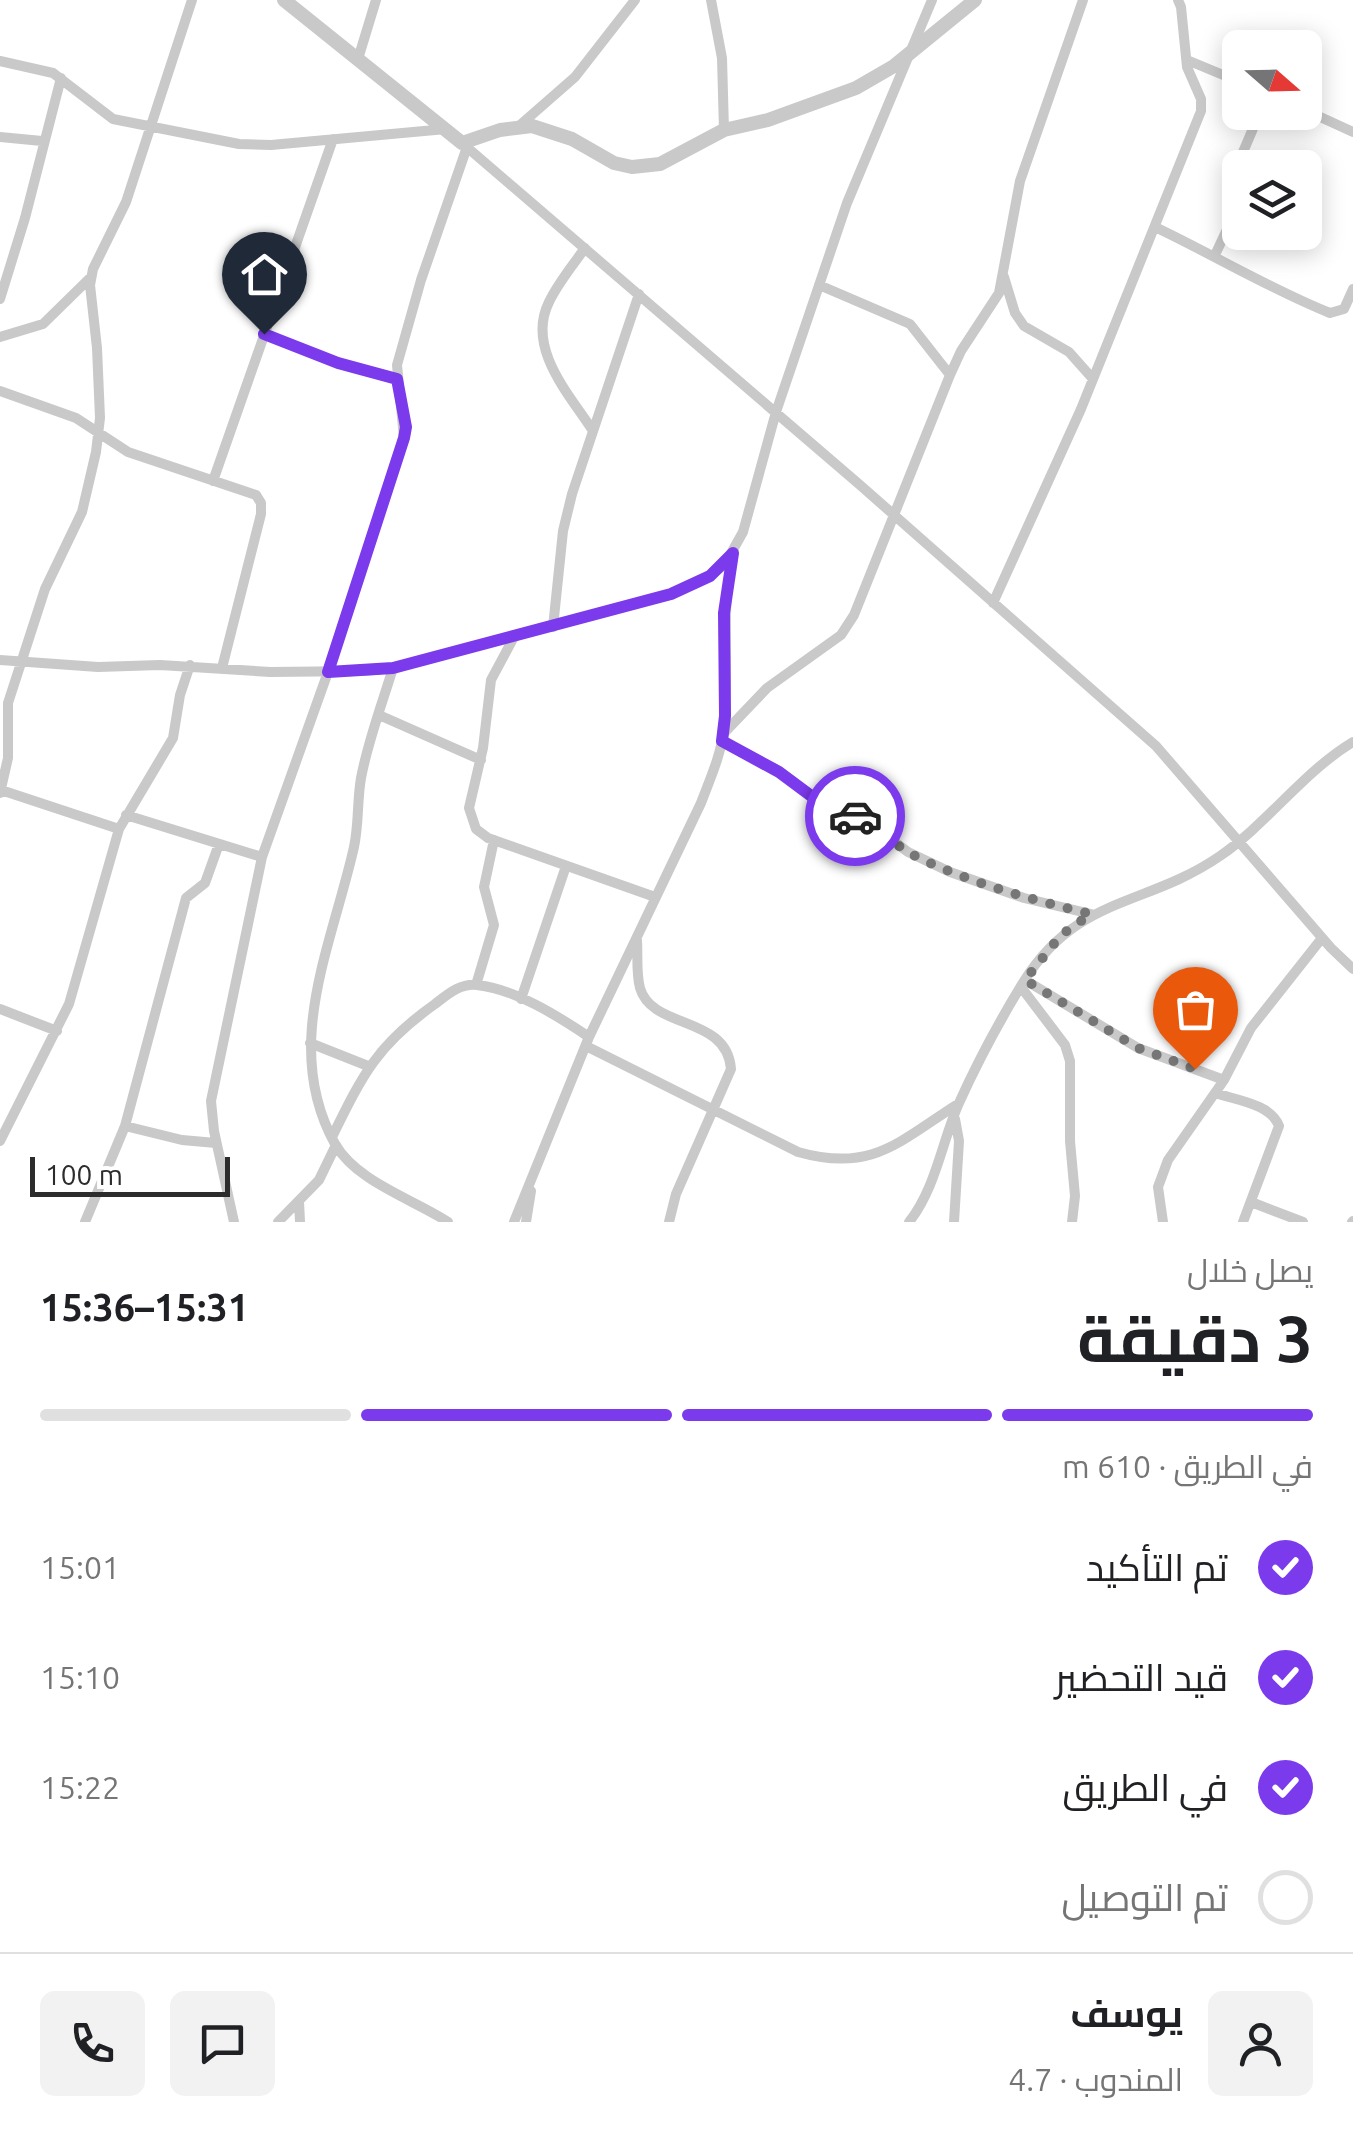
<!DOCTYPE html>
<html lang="ar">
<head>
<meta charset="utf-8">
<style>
  :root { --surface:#fff; --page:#f2f2f2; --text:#202124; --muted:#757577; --line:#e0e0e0; --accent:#7c3aed }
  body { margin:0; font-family:Ubuntu,Cairo,sans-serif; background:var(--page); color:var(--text); direction:rtl; height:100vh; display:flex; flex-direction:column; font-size:38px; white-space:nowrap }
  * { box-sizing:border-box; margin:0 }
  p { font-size:32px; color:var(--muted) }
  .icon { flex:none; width:55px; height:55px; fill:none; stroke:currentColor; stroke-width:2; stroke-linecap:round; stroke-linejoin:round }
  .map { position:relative; height:1222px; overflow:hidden; direction:ltr }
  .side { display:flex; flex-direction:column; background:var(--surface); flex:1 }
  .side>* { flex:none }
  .needle { width:65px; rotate:110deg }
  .controls { position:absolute; left:1222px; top:30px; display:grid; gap:20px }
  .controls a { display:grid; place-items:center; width:100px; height:100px; border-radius:15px; background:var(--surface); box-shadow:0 5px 25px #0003; font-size:50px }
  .scale { position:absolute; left:30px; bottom:25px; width:200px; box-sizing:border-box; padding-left:10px; border:5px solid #2c2c2c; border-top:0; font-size:28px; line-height:35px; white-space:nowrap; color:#2c2c2c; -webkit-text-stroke:8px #fff; paint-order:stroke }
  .pin { position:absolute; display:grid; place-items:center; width:85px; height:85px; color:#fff; margin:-102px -42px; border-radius:50% 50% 50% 0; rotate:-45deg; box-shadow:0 0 10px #0007 }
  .pin .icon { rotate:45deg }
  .courier { position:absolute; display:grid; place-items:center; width:100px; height:100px; margin:-50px; border:8px solid #7c3aed; border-radius:50%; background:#fff; color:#222; box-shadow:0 2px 12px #0007 }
  .overview em { font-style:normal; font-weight:700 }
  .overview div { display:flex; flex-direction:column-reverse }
  .overview { display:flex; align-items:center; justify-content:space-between; height:170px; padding:0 40px }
  h1 { font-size:65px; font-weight:700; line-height:75px }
  .bar { display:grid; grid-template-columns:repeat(4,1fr); gap:15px 10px; align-content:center; height:120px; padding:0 40px }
  .bar i { height:12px; border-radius:8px; background:var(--line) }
  .bar .selected { background:var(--accent) }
  .bar p { grid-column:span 4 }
  .line { display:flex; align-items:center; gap:25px; padding:0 40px; border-top:2px solid var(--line) }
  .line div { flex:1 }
  .round { display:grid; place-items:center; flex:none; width:105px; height:105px; border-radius:15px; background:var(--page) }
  ol { padding:0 40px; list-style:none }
  li { display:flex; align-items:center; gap:30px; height:110px }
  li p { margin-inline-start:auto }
  li .icon { padding:10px; border-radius:50%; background:var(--accent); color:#fff; stroke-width:4 }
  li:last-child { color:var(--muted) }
  li i { width:55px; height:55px; border:5px solid var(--line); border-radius:50% }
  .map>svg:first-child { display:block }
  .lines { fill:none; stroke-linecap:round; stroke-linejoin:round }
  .minor { stroke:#c9c9c9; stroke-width:10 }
  .tertiary { stroke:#c9c9c9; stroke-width:14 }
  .done { stroke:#767676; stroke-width:10; stroke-dasharray:0 18 }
  .route { stroke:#7c3aed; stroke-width:12 }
</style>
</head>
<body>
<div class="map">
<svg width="1353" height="1222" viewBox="0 0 1353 1222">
  <rect width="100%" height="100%" fill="#fff"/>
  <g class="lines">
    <path class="minor" d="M711,0L722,58L724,130
      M358,59L376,0
      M1187,60L1240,82
      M0,61L53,73L113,119L239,144L271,145L446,129
      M1305,110L1353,132
      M519,126L575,77L635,0
      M0,137L42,141
      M462,143L860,485L1156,746L1331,948L1353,969
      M1155,227C1214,255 1270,289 1330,313L1344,309L1353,289
      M585,248C573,265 558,283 549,302C526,348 569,394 593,431
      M1215,255L1237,208L1239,199L1235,171L1260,112
      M1004,277L1015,313L1024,326L1069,352L1093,379
      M819,285L910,324L950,375
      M0,299L25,218L61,78
      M264,334L338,363L397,379
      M0,337L43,324L91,277
      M0,391L76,418L128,452L256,495L261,503V514L222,668
      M213,481L333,139
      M993,603L1081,409L1201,111V99L1187,67L1181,7L1178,0
      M553,627L563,531L572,494L639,294
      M514,637L491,680L483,748L469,808L476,829L488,838L655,897
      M0,660L98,667L160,665L270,672L363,671L393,668L671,594L710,576L725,564L743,532L776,412L847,203L932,0
      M393,668C382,704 368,741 361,778C357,801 359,824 354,847C332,945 281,1047 335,1144C357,1182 413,1199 448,1222
      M379,715L481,760
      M724,733L767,688L841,635L854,615L950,375L961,351L999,293L1020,181L1083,0
      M722,741L779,771L814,798L865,820L908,852L950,872L1024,898L1091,914
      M1,790L119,829
      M0,793L8,758V703L45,589L82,512L96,452L100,418L97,348L90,285L93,269L126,202L192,0
      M126,815L262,857
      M637,940C638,954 636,974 640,988C652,1030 727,1015 731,1069L676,1194L669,1222
      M1025,980L1138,1048L1224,1080
      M476,985L494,925L484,887L494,840
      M1021,987L1065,1045L1070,1061V1141L1075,1196L1072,1222
      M521,999L566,866
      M0,1009L57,1031
      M310,1043L368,1066
      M586,1046L798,1152C872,1173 898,1142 958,1104
      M1215,1093C1236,1100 1271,1104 1279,1126L1243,1222
      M125,1126L182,1140L216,1143
      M332,1137C363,1074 377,1045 435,1004C447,995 460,983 477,985C515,989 558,1016 589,1037
      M0,1141L69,1004L119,829L173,738L180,695L190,665
      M299,1201L300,1222
      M1251,1202L1303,1222
      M85,1222L125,1126L186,898L205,883L219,844
      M234,1222L214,1131L211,1101L262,857L328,672L404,438L397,365L421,280L467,147
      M278,1222L319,1180L336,1145
      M514,1222L589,1037L701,803C710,779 721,755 724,729C730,671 720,617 732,559
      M526,1222L531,1191
      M909,1222C936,1188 942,1141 959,1103C978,1061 1000,1020 1024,981C1078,895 1146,907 1220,856C1268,823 1303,772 1353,742
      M954,1222L959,1141L955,1119
      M1163,1222L1158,1187L1168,1160L1224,1080L1251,1028L1322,938
      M1352,1222L1353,1221"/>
    <path class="tertiary" d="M284,0L462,143L500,130L532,126L572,139L614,163L632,167L660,164L724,130L768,120L856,88L894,66L975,0"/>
  </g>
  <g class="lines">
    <path class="done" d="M855,816C877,824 892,844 913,855C970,883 1029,899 1091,914L1061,935L1025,980L1138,1048L1195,1069"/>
    <path class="route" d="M264,334L338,363L397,379L406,427L404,438L328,672L393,668L671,594L710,576L733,553L724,613L725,716L722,741L779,772L814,798L855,816"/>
  </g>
</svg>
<div class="controls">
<a><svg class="needle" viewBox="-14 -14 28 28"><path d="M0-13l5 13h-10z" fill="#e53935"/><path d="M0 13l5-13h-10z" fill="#757577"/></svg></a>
<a><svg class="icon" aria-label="layers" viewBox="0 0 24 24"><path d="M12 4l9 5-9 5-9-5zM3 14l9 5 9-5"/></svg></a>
</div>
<div class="scale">100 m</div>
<div class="pin" style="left:1195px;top:1069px;background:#ea580c"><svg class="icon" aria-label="bag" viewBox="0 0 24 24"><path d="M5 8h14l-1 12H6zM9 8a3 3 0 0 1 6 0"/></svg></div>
<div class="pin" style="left:264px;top:334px;background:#1f2937"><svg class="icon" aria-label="home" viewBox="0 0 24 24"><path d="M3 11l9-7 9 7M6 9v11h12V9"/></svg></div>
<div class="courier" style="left:855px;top:816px"><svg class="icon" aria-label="car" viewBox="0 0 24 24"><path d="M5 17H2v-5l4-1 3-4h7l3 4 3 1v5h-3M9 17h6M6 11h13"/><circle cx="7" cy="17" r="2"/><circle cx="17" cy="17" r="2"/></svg></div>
</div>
<section class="side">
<div class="overview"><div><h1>3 دقيقة</h1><p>يصل خلال</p></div><em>15:31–15:36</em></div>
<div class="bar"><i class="selected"></i><i class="selected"></i><i class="selected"></i><i></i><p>في الطريق · 610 m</p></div>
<ol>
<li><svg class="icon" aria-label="check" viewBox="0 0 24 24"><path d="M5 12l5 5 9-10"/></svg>تم التأكيد<p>15:01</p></li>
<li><svg class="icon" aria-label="check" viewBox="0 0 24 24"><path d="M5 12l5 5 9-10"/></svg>قيد التحضير<p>15:10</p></li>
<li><svg class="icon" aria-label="check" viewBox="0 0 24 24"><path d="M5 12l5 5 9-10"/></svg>في الطريق<p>15:22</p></li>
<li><i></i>تم التوصيل</li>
</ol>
<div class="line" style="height:180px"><a class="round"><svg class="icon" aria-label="person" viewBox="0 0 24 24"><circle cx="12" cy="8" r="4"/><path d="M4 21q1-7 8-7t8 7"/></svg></a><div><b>يوسف</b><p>المندوب · 4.7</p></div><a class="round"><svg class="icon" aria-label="chat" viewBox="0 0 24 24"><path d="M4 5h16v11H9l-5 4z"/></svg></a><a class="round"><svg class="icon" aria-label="phone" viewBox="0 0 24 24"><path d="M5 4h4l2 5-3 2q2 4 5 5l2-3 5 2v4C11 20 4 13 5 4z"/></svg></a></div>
</section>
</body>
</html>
